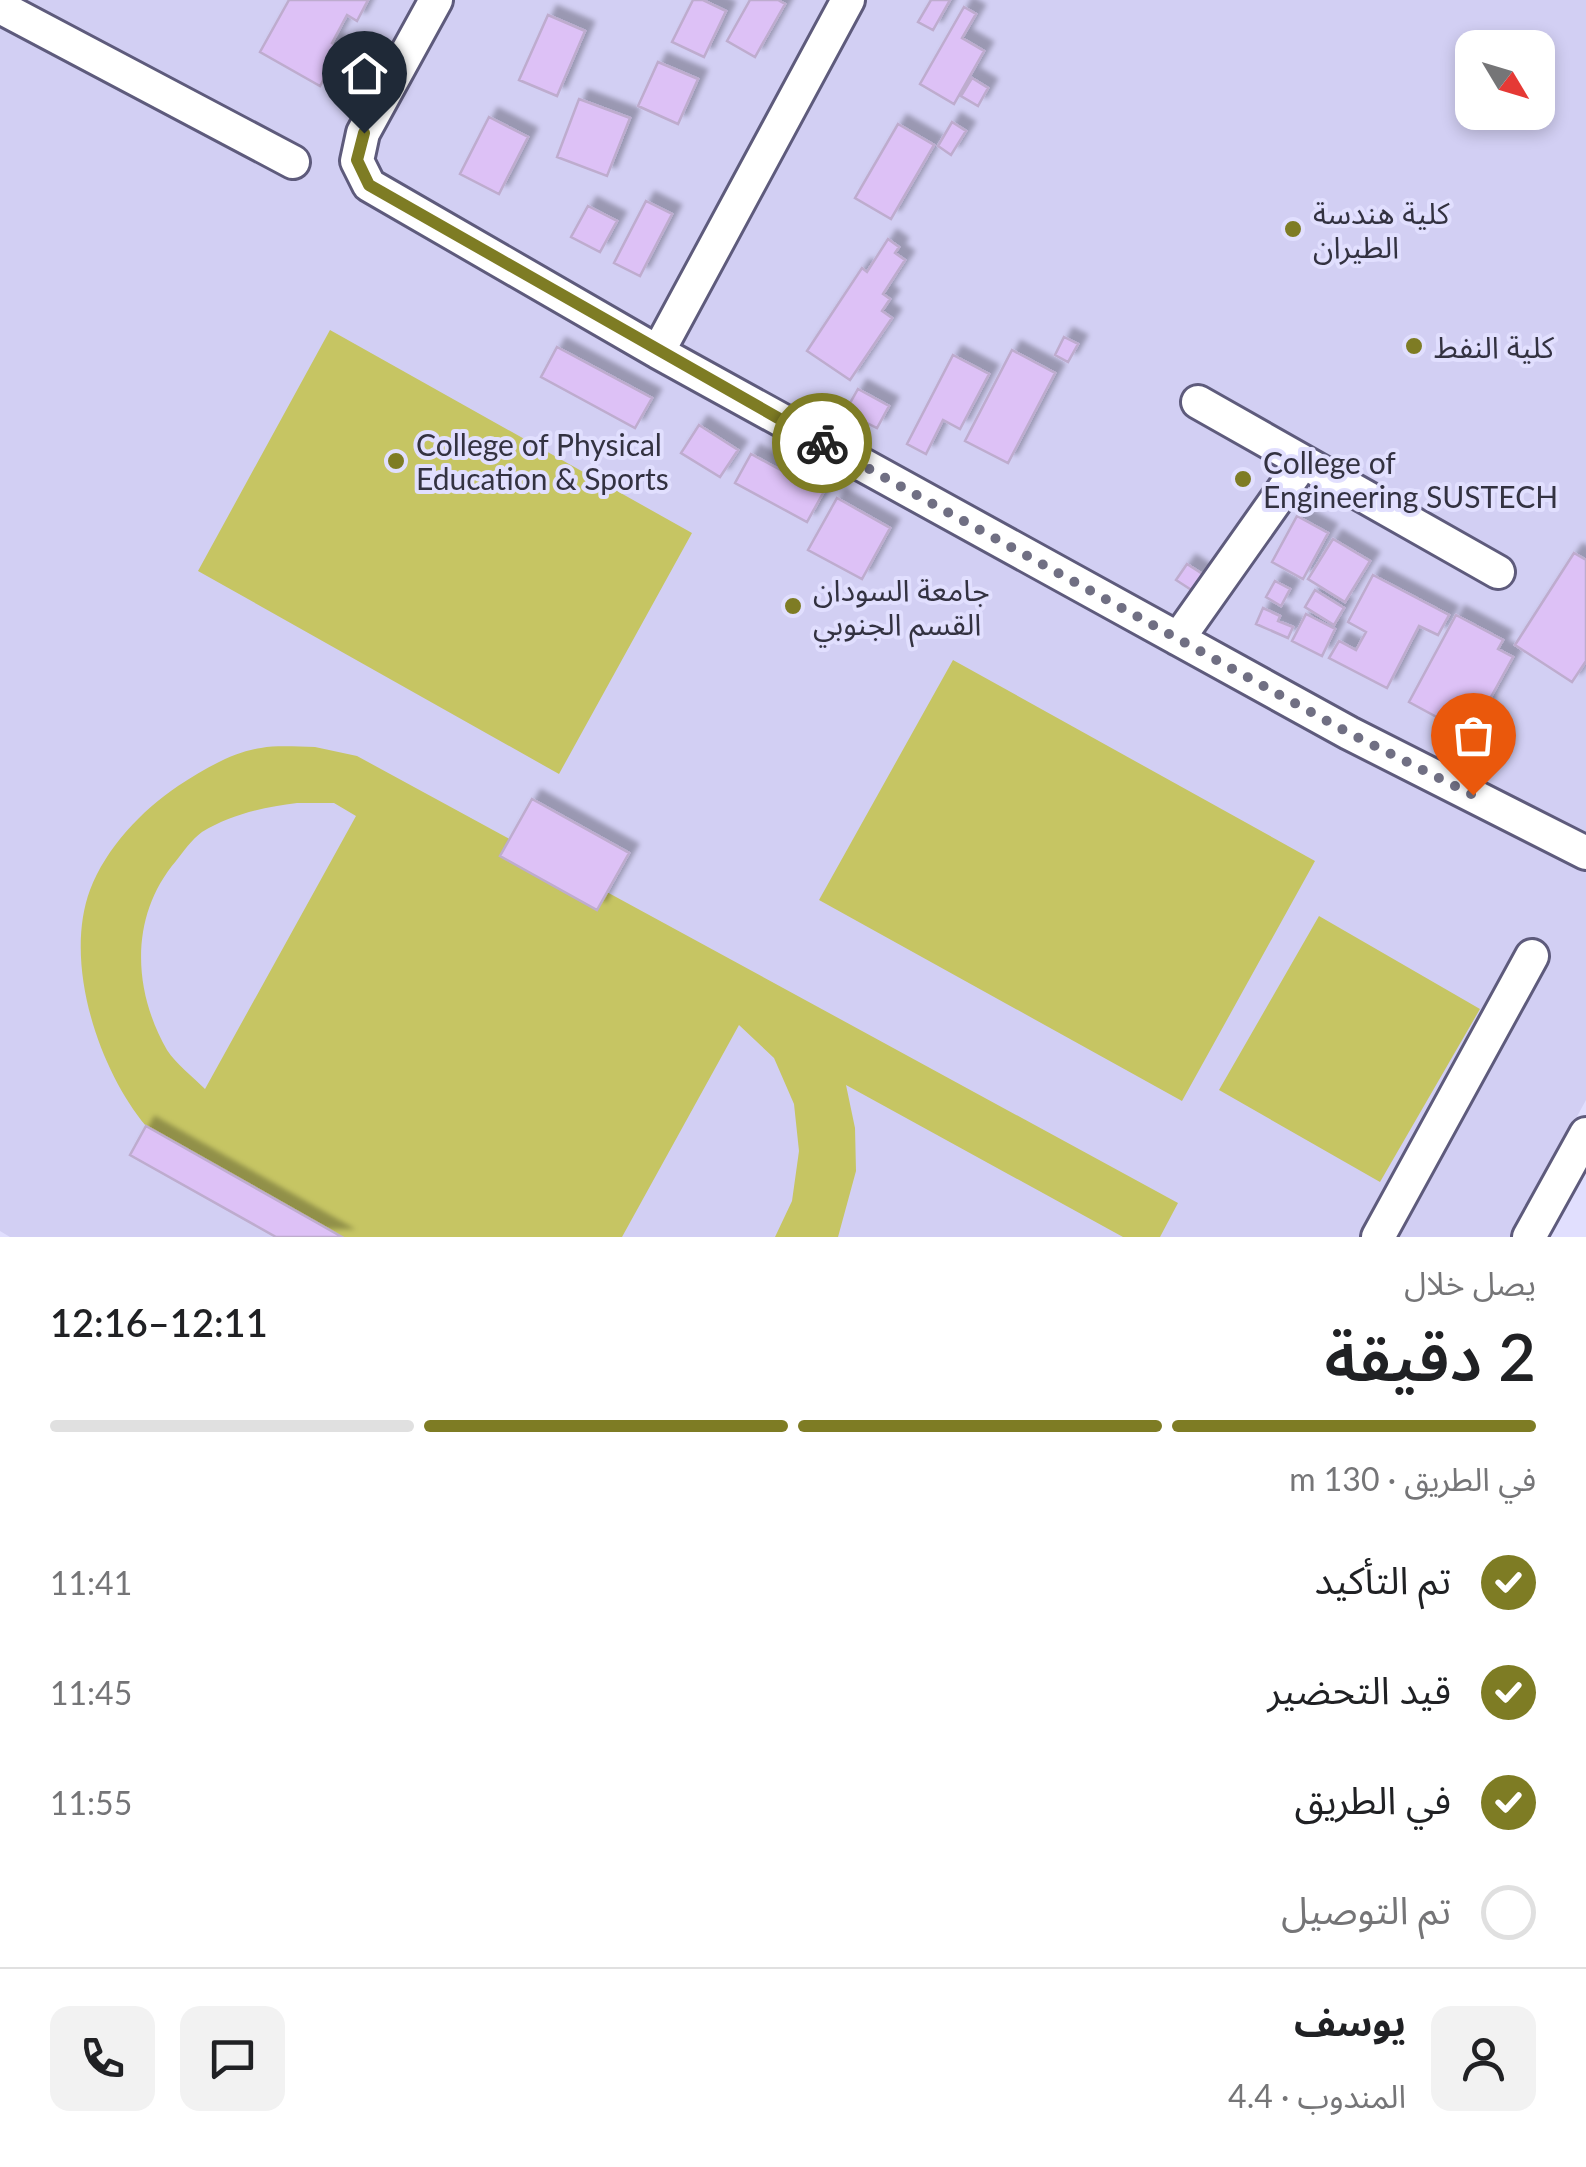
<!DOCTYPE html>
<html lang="ar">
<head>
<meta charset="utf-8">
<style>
  :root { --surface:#fff; --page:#f2f2f2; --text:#202124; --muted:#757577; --line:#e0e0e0; --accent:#7e7c24 }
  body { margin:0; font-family:Lato,"Noto Sans Arabic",sans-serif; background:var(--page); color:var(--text); direction:rtl; height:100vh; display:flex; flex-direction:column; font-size:38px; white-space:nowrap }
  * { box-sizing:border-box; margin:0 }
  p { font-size:32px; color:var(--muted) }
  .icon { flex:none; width:55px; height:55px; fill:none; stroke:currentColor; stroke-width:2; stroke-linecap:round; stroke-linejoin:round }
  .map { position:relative; height:1237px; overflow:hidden; direction:ltr }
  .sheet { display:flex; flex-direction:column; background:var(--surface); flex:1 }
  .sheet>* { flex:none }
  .needle { width:65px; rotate:128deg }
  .tools { position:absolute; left:1455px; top:30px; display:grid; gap:20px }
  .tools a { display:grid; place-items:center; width:100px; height:100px; border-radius:20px; background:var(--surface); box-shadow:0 5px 15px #0003; font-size:50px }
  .pin { position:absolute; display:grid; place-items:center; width:85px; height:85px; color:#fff; margin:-102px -42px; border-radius:50% 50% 50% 0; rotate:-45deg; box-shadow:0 0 10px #0007 }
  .pin .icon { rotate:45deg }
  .courier { position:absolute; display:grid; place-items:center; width:100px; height:100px; margin:-50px; border:8px solid #7e7c24; border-radius:50%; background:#fff; color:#222; box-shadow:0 2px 12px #0007 }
  .overview em { font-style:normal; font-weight:600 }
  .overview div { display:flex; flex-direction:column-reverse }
  .overview { display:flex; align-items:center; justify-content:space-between; height:170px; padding:0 50px }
  h1 { font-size:65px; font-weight:600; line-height:75px }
  .bar { display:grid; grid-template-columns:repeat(4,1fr); gap:15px 10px; align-content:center; height:120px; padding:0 50px }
  .bar i { height:12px; border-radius:8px; background:var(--line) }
  .bar .selected { background:var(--accent) }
  .bar p { grid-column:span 4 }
  .line { display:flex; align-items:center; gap:25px; padding:0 50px; border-top:2px solid var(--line) }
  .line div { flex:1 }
  .round { display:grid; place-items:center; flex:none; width:105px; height:105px; border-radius:20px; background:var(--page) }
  ol { padding:0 50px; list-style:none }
  li { display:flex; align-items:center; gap:30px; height:110px }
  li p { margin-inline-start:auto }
  li .icon { padding:10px; border-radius:50%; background:var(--accent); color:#fff; stroke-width:4 }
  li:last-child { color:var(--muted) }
  li i { width:55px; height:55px; border:5px solid var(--line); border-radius:50% }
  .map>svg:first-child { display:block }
  .built { fill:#d2cff3; fill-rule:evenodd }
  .green { fill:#c6c563; fill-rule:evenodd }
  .building { fill:#ddc1f6; stroke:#beacce; stroke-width:2.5; filter:url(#shadow) }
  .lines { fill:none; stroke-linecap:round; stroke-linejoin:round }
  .minor-casing { stroke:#5e5b7c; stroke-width:38 }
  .minor { stroke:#fff; stroke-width:32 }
  .done { stroke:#706f83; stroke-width:10; stroke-dasharray:0 18 }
  .route { stroke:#7e7c24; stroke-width:12 }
  .poi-dot { fill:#7e7c24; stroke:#e1dffe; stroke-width:4 }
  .labels { text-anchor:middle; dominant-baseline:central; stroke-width:8; stroke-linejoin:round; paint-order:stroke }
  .poi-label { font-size:30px; fill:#333241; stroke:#e1dffe; text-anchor:start }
</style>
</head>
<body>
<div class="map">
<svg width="1586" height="1237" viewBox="0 0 1586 1237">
  <defs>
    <filter id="shadow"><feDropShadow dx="9" dy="-9" stdDeviation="2.5" flood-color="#0004"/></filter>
  </defs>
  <rect width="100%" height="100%" fill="#e1dffe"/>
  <path class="built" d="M0,0H1586V1100L1511,1237H10L0,1231ZM1472,48H1538V112H1472Z"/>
  <path class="green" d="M330,330L692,533L559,774L198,571Z
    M953,660L1315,861L1182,1101L819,900Z
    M315,747L357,756L1178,1203L1160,1237H1123L846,1085L855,1128L856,1171L838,1237H775L792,1201L799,1151L794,1104L774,1058L739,1025L622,1237H342L146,1126C99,1070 63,963 90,890C106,848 142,810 178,786C203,770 232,752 261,748C278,745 298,747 315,747ZM297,803H334L356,816L205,1089C193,1077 176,1064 167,1050C132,989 130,915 176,861C183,852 192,839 202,832C231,814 264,807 297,803Z
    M1319,916L1480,1009L1380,1182L1219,1090Z"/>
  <path class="building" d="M289,0H368L357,21L347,15L332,43L341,48L320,86L260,52Z
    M693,0H703L726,11L704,57L672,42Z
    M750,0H778L785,4L755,57L727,41Z
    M931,0H950L933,30L918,22Z
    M964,7L976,14L962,38L984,51L954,104L920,84Z
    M548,15L585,31L557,96L519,80Z
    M658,62L698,79L678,124L638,106Z
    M972,78L988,88L978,106L961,96Z
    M579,99L630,118L607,176L557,157Z
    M489,117L528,137L499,194L460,174Z
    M952,122L966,131L951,155L938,146Z
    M898,124L934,145L891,219L855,198Z
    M646,201L672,214L640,276L614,263Z
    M588,206L617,221L600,252L571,237Z
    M888,239L899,247L895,253L905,260L883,294L890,299L882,311L892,318L850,380L807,351L862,268L867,272Z
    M1064,337L1078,344L1068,362L1055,355Z
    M557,347L652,398L635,428L541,377Z
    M1012,350L1055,373L1008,463L965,441Z
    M953,355L989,374L960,429L943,420L926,454L907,444Z
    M858,389L889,406L877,428L845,412Z
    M699,425L738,450L720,477L681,453Z
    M751,454L823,493L807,522L735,483Z
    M837,498L890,528L862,579L808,550Z
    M1297,516L1328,533L1303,579L1272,562Z
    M1333,539L1370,561L1345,602L1308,579Z
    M1574,553L1586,560V661L1572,682L1515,645Z
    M1187,564L1204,575L1193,591L1176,580Z
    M1373,575L1449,615L1438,635L1419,626L1387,688L1329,658L1339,641L1356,650L1366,632L1348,622Z
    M1275,581L1290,589L1281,606L1266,597Z
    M1315,590L1344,608L1334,625L1305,607Z
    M1263,608L1280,616L1278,621L1293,627L1288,638L1256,624Z
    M1306,614L1335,629L1322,656L1292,641Z
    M1456,615L1503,640L1498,649L1513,657L1470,735L1409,702Z
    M532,799L629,853L597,910L500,856Z
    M146,1126L342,1237H276L130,1155Z"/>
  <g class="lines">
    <g class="minor-casing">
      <path id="minor" d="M436,0L363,133L357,161L369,185L658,352
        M848,0L658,352L1349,733L1586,853
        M0,7L293,162
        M1198,402L1498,572
        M1178,639L1303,462
        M1378,1237L1532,956
        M1529,1237L1586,1134"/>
    </g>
    <use href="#minor" class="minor"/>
  </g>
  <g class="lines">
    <path class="done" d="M822,443L1349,733L1473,795"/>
    <path class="route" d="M364,133L357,160L369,185L822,443"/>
  </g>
  <g class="poi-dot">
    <circle cx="1293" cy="229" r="10"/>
    <circle cx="1414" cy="346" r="10"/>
    <circle cx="396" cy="461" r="10"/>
    <circle cx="1243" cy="479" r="10"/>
    <circle cx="793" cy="606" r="10"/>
  </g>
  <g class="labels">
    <g class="poi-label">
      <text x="1313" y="212">كلية هندسة<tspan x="1313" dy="34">الطيران</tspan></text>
      <text x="1434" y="346">كلية النفط</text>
      <text x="416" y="444">College of Physical<tspan x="416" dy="34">Education &amp; Sports</tspan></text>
      <text x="1263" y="462">College of<tspan x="1263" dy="34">Engineering SUSTECH</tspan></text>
      <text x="813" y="589">جامعة السودان<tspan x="813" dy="34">القسم الجنوبي</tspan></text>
    </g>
  </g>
</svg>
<div class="tools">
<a><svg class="needle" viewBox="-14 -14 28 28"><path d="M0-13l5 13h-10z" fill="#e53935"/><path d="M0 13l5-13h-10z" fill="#757577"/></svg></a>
</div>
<div class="pin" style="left:1473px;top:795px;background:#ea580c"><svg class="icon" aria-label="bag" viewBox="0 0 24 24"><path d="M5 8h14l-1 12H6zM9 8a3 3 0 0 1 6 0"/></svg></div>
<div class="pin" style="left:364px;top:133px;background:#1f2937"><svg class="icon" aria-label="home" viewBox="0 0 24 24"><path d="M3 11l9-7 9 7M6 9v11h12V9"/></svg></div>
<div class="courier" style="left:822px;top:443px"><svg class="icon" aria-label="bike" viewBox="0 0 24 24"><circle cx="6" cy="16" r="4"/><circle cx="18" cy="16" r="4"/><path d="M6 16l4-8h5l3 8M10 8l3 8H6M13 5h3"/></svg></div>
</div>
<section class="sheet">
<div class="overview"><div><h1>2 دقيقة</h1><p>يصل خلال</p></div><em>12:11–12:16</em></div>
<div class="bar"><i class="selected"></i><i class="selected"></i><i class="selected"></i><i></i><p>في الطريق · 130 m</p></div>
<ol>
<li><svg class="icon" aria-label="check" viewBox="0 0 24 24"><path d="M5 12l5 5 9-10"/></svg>تم التأكيد<p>11:41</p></li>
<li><svg class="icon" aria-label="check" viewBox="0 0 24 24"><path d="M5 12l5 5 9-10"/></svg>قيد التحضير<p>11:45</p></li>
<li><svg class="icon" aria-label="check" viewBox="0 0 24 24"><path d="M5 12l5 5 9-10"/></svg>في الطريق<p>11:55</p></li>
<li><i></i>تم التوصيل</li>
</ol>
<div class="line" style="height:180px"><a class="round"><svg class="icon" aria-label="person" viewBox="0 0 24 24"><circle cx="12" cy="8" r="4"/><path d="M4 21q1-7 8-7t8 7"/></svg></a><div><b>يوسف</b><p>المندوب · 4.4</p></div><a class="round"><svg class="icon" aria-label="chat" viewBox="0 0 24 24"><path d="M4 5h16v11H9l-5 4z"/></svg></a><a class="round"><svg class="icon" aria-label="phone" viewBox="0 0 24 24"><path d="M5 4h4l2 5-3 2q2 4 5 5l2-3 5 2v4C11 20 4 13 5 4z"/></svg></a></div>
</section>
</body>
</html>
